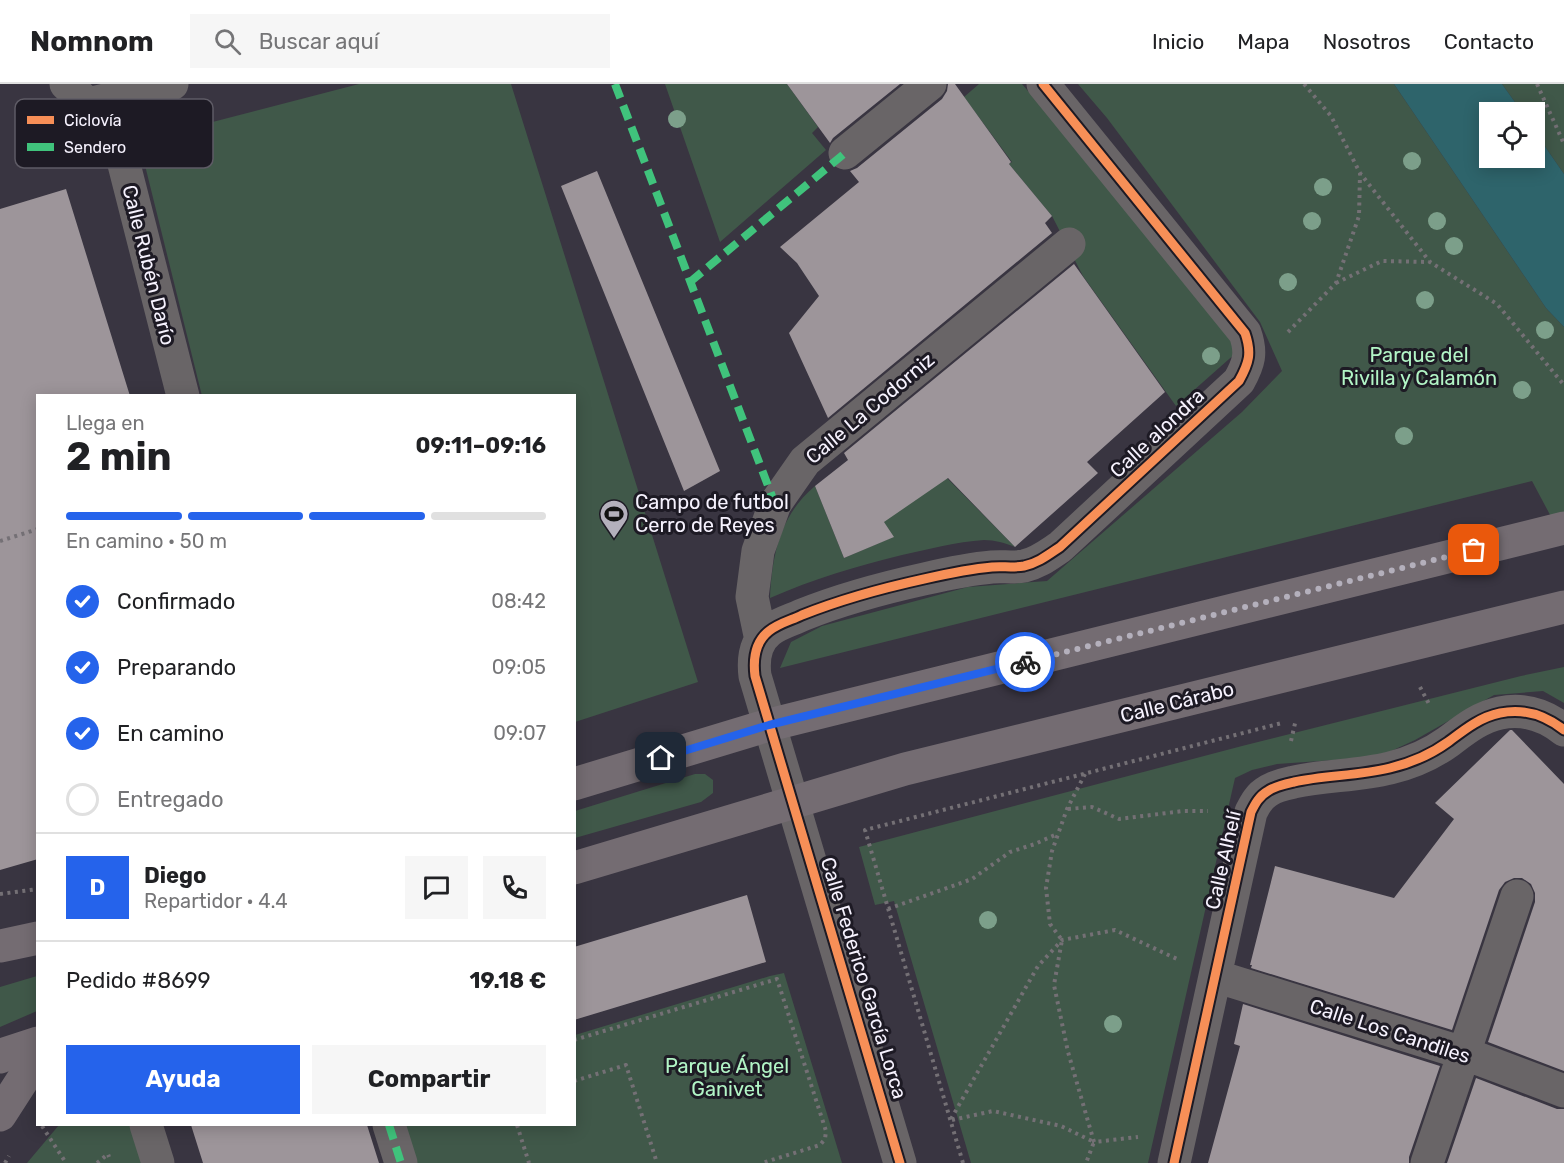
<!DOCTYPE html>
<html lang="es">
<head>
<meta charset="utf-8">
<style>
  :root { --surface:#fff; --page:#f6f6f6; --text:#202124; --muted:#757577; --line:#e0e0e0; --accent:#2563eb }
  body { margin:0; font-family:Rubik,sans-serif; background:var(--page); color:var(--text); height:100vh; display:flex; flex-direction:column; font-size:22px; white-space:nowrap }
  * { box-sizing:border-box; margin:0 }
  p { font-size:20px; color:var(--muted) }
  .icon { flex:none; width:33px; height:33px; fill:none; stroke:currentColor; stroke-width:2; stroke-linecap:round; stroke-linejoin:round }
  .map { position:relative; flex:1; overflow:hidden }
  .side { position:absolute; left:36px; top:310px; width:540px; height:732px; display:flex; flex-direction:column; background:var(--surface); border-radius:0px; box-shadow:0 3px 15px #0003 }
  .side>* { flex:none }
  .buttons { position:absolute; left:1479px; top:18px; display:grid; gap:12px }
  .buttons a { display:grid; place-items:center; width:66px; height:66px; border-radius:0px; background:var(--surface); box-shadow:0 3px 15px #0003; font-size:30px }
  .pin { position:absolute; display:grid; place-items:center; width:51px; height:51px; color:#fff; margin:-26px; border-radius:12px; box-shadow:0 3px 9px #0006 }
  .courier { position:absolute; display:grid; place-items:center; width:60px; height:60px; margin:-30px; border:4px solid #2563eb; border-radius:50%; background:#fff; color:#222; box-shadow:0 2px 8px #0007 }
  .summary em { font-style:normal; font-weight:700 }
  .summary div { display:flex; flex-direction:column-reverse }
  .summary { display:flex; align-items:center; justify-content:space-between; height:102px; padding:0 30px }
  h1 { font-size:39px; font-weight:700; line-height:45px }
  .bar { display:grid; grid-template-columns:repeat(4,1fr); gap:9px 6px; align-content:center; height:72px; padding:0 30px }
  .bar i { height:8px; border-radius:4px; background:var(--line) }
  .bar .active { background:var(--accent) }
  .bar p { grid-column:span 4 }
  .line { display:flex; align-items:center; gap:15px; padding:0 30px; border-top:2px solid var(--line) }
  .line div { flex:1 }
  .round { display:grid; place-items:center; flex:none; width:63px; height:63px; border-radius:0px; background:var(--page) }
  ol { padding:0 30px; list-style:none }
  li { display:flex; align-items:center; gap:18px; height:66px }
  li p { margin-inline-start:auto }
  li .icon { padding:6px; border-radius:50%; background:var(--accent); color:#fff; stroke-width:4 }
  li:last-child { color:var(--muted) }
  li i { width:33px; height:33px; border:3px solid var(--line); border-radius:50% }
  .cta { display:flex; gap:12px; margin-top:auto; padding:12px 30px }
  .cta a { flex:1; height:69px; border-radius:0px; background:var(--accent); color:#fff; font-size:24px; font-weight:700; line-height:69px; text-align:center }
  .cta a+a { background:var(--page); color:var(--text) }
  header { display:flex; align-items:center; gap:36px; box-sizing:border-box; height:84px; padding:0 30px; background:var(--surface); border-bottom:2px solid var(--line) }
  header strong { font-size:28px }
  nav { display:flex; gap:33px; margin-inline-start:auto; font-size:21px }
  .search { width:420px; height:54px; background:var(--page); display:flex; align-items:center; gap:15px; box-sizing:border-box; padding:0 21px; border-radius:0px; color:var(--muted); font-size:22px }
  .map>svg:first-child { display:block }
  .green { fill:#405849 }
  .water { fill:#2e646b }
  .building { fill:#9d959a }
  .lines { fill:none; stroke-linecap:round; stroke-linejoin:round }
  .path { stroke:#747075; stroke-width:4; stroke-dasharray:3 4.5; stroke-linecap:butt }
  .minor { stroke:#696567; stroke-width:33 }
  .major { stroke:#746c72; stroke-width:33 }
  .quiet { stroke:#40c37c; stroke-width:8; stroke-dasharray:15 8; stroke-linecap:butt }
  .cycleway-casing { stroke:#1d1a24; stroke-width:13 }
  .cycleway { stroke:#f78f57; stroke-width:9 }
  .tree { fill:#7c9f8a }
  .done { stroke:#b4b0bc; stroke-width:6; stroke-dasharray:0 10.8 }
  .route { stroke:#2563eb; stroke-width:8 }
  .labels { text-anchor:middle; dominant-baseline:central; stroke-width:6; stroke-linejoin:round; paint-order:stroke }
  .street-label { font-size:20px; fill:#f6f2fe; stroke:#1d1a24 }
  .park-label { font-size:20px; fill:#b2f5c6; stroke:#1d1a24 }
  .poi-label { font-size:20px; fill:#f6f2fe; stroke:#1d1a24; text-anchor:start }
  .key { fill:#1d1a24; stroke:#5e5b65; stroke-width:1.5 }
  .key-label { font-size:16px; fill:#f6f2fe }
</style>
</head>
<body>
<header>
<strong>Nomnom</strong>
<div class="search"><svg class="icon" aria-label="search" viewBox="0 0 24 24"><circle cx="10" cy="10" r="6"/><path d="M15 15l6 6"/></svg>Buscar aquí</div>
<nav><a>Inicio</a><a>Mapa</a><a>Nosotros</a><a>Contacto</a></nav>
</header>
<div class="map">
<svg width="1564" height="1079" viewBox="0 0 1564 1079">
  <rect width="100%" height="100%" fill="#393541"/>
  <path class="green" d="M359,0H511L698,598L575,638L574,312H202L139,57Z
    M665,0H787L818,43L812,49L826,66L720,158Z
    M979,0H1022L1238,254L1237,268L1176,322L1083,192L1052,132L1009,80L1012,78L964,13Z
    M1078,0H1394L1546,224L1564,243V457L1532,397L780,584L791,558L822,542L968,503L1047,497L1242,328L1282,287L1260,238L1107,34Z
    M1502,0H1564V90L1535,48L1534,28H1522Z
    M946,393L1015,463C1005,459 995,456 984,456C956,458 929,465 902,471C857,482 813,495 770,514C772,471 780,431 815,402L844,474L893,453L883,437Z
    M1564,583V619L1543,607L1494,611L1415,656L1389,668L1363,674L1277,680L1252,686L1235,694L1148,1079H971L894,817L875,821L859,763L1242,662L1521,592Z
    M695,690H705L713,696V709L701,718L575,754V727Z
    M784,889L842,1079H395L383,1041H574L575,951L770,892Z
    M37,892V927L0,943V903Z
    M59,1041H134L146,1079H27Z"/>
  <path class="water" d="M1394,0H1502L1522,28H1490V74H1534L1535,48L1564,90V243L1546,224Z"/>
  <path class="building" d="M787,0H900L833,54L830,59Z
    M948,0H955L1011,78L1009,80L1052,132L1045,139L1052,149L828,334L789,249L819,212L797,179L780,163L859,98L850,87L857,84L942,15L947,7Z
    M597,87L720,387L684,407L561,102Z
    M66,105L130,312H38V775L0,786V125Z
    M1074,180L1165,308L1087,378L1098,389L1015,463L948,394L884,438L894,453L844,474L815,402L848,376L844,369Z
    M1510,646H1512L1564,700V987L1488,958L1535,818V809L1531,800L1522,794H1514L1505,798L1499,806L1452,946L1251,884L1252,881H1250L1275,782L1394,814L1454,735L1435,719Z
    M747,811L766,878L574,936V863Z
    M1243,920L1440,982L1409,1073V1079H1208L1240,962L1234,960Z
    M1476,994L1557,1025H1564V1079H1447Z
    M191,1041H367L379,1079H203Z"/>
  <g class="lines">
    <path class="path" d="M1304,0L1331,32L1360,89L1430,178L1497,220L1564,301
      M1537,0L1564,60
      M1336,199L1382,177L1429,178
      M1288,248L1336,199L1359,132L1360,90
      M0,457L38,445
      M1420,603L1429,620
      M1291,657L1296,635
      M1085,690L1067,725L1052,767L1046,804L1050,840L1062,856L1054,901L1068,968L1094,1058L1138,1053
      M1068,725L1092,723L1119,735L1183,727H1208
      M0,810L38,805
      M888,825L972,795L1010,768L1035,760L1057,750
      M574,956L777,895L826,1047L825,1055L820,1061L762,1079
      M574,997L626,981L657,1079
      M951,1035L1038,882L1062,856L1115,846L1177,875
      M952,1036L993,1027L1061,1042L1094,1058L1086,1079
      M517,1041L529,1079
      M42,1042L66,1079
      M5,1079L9,1072
      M97,1079L108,1070L109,1073
      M963,1079L865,746L1282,639"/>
    <path class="minor" d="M66,0L88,20L116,49L183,312
      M88,20L172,0
      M845,69L930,0
      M761,556L752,513L758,467L775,420L805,377L1069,160
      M1215,892L1463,969L1564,1007
      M146,1041L158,1079
      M389,1041L401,1079
      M900,1079L755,592C753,576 755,558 769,547C779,539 792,536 802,531C842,515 883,504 924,495C946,490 969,485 992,483C1002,482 1013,484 1024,482C1038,479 1048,471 1060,463L1239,297C1249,279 1252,269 1245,249L1043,0
      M1174,1079L1251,728C1255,720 1259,712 1268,707C1275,702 1285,700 1294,698C1325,691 1358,692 1390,684C1411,679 1430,671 1448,658C1464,646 1480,633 1500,629C1524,624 1545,631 1564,646
      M1427,1079L1517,812"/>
    <path class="major" d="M574,700L769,641L1564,444
      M574,784L905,685L1564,523
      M0,862L38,854
      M0,973L4,970L38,959
      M0,1031L38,972"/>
    <path class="quiet" d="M615,0L775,420
      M690,198L845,69
      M389,1041L401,1079"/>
    <g class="cycleway-casing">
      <path id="cycleway" d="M900,1079L755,592C753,576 755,558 769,547C779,539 792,536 802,531C842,515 883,504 924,495C946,490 969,485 992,483C1002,482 1013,484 1024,482C1038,479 1048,471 1060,463L1239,297C1249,279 1252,269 1245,249L1043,0
        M1174,1079L1251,728C1255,720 1259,712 1268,707C1275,702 1285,700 1294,698C1325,691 1358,692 1390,684C1411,679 1430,671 1448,658C1464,646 1480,633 1500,629C1524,624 1545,631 1564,646"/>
    </g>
    <use href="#cycleway" class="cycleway"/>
  </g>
  <g class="tree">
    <circle cx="677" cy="35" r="9"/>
    <circle cx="1412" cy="77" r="9"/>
    <circle cx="1323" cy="103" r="9"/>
    <circle cx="1312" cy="137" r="9"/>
    <circle cx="1437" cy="137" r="9"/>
    <circle cx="1454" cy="162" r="9"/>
    <circle cx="1288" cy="198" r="9"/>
    <circle cx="1425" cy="216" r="9"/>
    <circle cx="1545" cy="246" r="9"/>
    <circle cx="1211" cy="272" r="9"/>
    <circle cx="1522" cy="306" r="9"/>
    <circle cx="1404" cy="352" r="9"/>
    <circle cx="988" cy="836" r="9"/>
    <circle cx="1113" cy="940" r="9"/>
  </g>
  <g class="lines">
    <path class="done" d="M1025,578L1474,466"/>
    <path class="route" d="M661,674L769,641L1025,578"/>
  </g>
  <defs>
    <g id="stadium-pin" transform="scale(1.5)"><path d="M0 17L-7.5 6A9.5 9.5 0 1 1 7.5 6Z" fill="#b4b0bc" stroke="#1d1a24"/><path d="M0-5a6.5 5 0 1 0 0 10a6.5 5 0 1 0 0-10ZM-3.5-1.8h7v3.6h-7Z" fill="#111"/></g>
  </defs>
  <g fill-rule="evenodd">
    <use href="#stadium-pin" x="614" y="430"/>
  </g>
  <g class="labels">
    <g class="street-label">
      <text transform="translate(149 181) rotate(76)">Calle Rubén Darío</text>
      <text transform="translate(870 324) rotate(-40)">Calle La Codorniz</text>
      <text transform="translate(1157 349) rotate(-43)">Calle alondra</text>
      <text transform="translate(1177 618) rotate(-14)">Calle Cárabo</text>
      <text transform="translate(1223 776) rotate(-77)">Calle Alhelí</text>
      <text transform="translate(864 894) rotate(73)">Calle Federico García Lorca</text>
      <text transform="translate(1390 947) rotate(18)">Calle Los Candiles</text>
    </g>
    <g class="park-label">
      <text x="1419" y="271">Parque del<tspan x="1419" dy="23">Rivilla y Calamón</tspan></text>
      <text x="727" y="982">Parque Ángel<tspan x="727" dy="23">Ganivet</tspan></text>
    </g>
    <g class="poi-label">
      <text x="635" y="418">Campo de futbol<tspan x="635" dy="23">Cerro de Reyes</tspan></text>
    </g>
  </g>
  <rect x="15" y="15" width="198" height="69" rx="9" class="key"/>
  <rect x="27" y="32" width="27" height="8" fill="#f78f57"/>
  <rect x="27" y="59" width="27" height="8" fill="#40c37c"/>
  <g class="key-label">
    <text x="64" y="42">Ciclovía</text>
    <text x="64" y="69">Sendero</text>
  </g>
</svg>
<div class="buttons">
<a><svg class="icon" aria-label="locate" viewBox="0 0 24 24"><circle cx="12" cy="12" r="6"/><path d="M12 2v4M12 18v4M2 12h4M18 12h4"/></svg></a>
</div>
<div class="pin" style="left:1474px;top:466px;background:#ea580c"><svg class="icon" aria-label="bag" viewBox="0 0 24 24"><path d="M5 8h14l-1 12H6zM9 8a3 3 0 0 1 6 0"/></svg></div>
<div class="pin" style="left:661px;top:674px;background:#1f2937"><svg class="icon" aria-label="home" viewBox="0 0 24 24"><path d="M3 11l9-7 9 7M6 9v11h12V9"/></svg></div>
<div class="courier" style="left:1025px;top:578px"><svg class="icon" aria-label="bike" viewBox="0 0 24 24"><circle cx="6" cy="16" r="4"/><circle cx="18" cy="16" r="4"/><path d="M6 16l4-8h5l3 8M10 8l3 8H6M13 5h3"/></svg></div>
<section class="side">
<div class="summary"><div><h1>2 min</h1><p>Llega en</p></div><em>09:11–09:16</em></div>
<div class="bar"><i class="active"></i><i class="active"></i><i class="active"></i><i></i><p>En camino · 50 m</p></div>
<ol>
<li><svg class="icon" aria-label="check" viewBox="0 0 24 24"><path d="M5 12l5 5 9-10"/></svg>Confirmado<p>08:42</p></li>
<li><svg class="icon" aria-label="check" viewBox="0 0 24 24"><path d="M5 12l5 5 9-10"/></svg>Preparando<p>09:05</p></li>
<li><svg class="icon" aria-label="check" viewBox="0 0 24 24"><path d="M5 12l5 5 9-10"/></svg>En camino<p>09:07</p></li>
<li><i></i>Entregado</li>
</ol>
<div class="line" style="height:108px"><b class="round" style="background:var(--accent);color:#fff">D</b><div><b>Diego</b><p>Repartidor · 4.4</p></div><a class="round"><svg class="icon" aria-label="chat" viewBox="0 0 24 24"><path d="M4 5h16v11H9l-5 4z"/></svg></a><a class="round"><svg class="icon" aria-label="phone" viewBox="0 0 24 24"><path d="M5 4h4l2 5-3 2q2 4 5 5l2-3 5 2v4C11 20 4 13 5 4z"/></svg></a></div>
<div class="line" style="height:78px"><div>Pedido #8699</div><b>19.18 €</b></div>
<div class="cta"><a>Ayuda</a><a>Compartir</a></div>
</section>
</div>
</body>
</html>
